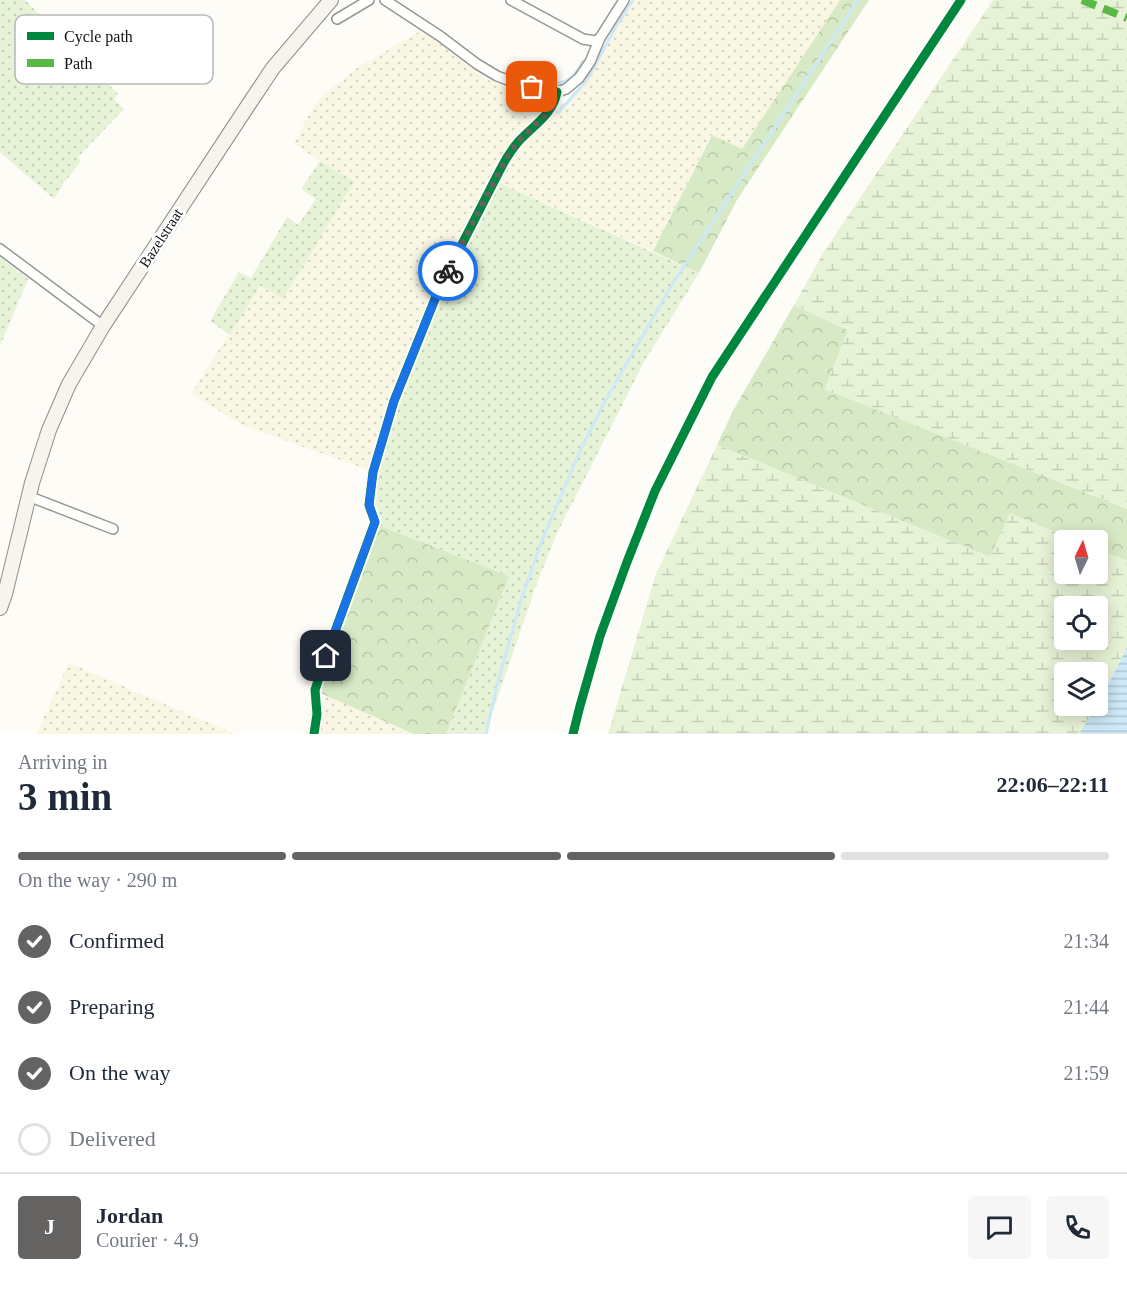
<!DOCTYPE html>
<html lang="en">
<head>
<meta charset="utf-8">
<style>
  :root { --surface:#fff; --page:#f6f6f7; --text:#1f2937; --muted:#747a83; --line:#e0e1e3; --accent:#646362 }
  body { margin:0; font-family:"Times New Roman",serif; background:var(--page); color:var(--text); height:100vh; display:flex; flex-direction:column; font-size:22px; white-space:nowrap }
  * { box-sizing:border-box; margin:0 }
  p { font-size:20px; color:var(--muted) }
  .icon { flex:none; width:33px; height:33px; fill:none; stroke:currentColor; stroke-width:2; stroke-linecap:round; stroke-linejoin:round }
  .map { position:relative; height:734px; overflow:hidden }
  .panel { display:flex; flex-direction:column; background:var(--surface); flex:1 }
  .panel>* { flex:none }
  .needle { width:39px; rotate:5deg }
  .fabs { position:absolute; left:1054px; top:530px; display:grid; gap:12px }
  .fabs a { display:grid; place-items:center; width:54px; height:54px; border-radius:6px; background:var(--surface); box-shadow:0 3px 15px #0003; font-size:30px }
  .pin { position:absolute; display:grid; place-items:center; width:51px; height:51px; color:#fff; margin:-26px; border-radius:12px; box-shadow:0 3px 9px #0006 }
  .courier { position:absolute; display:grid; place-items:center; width:60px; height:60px; margin:-30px; border:4px solid #1a73e8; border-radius:50%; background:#fff; color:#222; box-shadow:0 2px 8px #0007 }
  .overview em { font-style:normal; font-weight:700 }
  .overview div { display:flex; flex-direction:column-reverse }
  .overview { display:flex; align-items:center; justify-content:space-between; height:102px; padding:0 18px }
  h1 { font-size:39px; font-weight:700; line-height:45px }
  .bar { display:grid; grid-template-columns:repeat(4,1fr); gap:9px 6px; align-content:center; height:72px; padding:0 18px }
  .bar i { height:8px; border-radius:4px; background:var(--line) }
  .bar .active { background:var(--accent) }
  .bar p { grid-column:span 4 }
  .line { display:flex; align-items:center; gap:15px; padding:0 18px; border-top:2px solid var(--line) }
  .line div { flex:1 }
  .round { display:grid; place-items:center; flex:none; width:63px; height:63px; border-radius:6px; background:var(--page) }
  ol { padding:0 18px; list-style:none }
  li { display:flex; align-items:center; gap:18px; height:66px }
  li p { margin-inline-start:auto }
  li .icon { padding:6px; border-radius:50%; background:var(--accent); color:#fff; stroke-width:4 }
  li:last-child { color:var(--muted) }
  li i { width:33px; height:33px; border:3px solid var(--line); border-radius:50% }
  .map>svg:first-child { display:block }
  .farmland { fill:url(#farmland-dots) }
  .grass { fill:url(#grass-dots) }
  .forest { fill:url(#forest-crowns) }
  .wetland { fill:url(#wetland-marsh); fill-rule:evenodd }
  .water { fill:url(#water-rules) }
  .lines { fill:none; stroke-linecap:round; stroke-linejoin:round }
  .stream { stroke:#cde8f7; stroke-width:3 }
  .minor-casing { stroke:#979795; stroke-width:12 }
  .secondary-casing { stroke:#8e8d8b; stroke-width:16 }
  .minor { stroke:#fffffe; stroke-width:9 }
  .secondary { stroke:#f6f4eb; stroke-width:14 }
  .quiet { stroke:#58b947; stroke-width:8; stroke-dasharray:15 8; stroke-linecap:butt }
  .cycleway-casing { stroke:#fff; stroke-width:13 }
  .cycleway { stroke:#00873e; stroke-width:9 }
  .done { stroke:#646362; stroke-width:6; stroke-dasharray:0 10.8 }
  .route { stroke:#1a73e8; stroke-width:8 }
  .labels { text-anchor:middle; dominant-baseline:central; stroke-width:6; stroke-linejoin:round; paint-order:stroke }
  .street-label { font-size:15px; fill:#111; stroke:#fff }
  .key { fill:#fff; stroke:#b8b8b8; stroke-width:1.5 }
  .key-label { font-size:16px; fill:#111 }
</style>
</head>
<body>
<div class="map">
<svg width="1127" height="734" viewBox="0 0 1127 734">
  <defs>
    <pattern id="farmland-dots" width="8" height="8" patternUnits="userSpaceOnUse" patternTransform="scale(1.5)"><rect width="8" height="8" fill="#f9f7e4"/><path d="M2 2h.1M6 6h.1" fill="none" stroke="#d4d3c3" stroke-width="1.8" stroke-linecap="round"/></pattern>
    <pattern id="grass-dots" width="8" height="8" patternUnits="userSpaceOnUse" patternTransform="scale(1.5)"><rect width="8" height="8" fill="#e7f3d7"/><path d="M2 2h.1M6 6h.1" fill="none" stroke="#c5cfb8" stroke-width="1.8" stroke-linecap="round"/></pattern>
    <pattern id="forest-crowns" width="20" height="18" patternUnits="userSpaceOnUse" patternTransform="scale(1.5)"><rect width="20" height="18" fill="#d8eac5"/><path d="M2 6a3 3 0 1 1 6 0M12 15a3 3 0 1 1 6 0" fill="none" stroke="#b8c8a8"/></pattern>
    <pattern id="wetland-marsh" width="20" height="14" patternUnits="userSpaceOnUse" patternTransform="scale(1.5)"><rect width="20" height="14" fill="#e7f3d7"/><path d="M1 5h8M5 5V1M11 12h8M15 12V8" fill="none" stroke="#c5cfb8"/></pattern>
    <pattern id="water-rules" width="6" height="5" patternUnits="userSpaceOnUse" patternTransform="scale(1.5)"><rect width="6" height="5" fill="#cde8f7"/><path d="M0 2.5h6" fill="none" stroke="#afc6d3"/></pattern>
  </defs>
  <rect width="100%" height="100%" fill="#fdfcf7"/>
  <path class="farmland" d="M633,0H840L742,149L711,135L653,251L498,182L372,471L244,426L191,394L260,285L283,298L353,182L294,144L310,112L325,94L357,68L420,31L434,39L482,77L511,90L550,101L559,107L583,87L610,37Z
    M69,663L235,734H36Z
    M326,695L414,734H304L306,730L313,732Z"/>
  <path class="grass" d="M0,0H25L118,94L114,99L124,109L78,157L81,161L66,181H64L62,184L63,185L54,199L0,152Z
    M320,161L354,182L283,299L260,285L230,335L210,321L239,272L251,278L287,217L298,225L316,199L301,189Z
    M497,182L699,273L644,362L556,535L536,586L485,734H446L509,576L373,523V472L427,306Z
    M0,257L28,279L0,346Z"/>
  <path class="forest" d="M840,0H869L737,200L699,273L653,251L712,135L742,149Z
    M794,305L848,330L825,389L1127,509V561L1098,549V540H1075L1011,514L990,557L717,445L734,409Z
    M373,523L509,576L446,734H414L311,689Z"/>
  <path class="wetland" d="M993,0H1127V509L825,389L848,330L794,305L823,253Z
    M717,445L990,557L1010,513L1075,540H1065V573H1098V549L1127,561V647L1098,703V672H1065V705H1097L1079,734H608L656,574ZM1065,606H1098V639H1065Z"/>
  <path class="water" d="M1127,647V734H1079L1097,705H1098Z"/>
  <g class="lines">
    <path class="stream" d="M542,85C563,84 573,82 583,61L584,62
      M558,113L587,80L615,28L633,0
      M486,734L496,689L522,597L543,538L580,451L604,403L673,283L858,0"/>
    <g class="minor-casing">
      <path id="minor" d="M385,0L440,36L477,64L497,76L518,84L557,92L566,89L579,78L590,62L600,38L624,0
        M511,0L583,39L595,41L600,38
        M337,19L369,0
        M0,249L103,326
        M28,496L113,529
        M314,734L317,714L315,690L326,656L375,522L369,505L373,472L394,401L439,289L500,170C505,160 511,150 519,141C534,125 553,114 557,92"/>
    </g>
    <g class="secondary-casing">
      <path id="secondary" d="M0,608L5,594L32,483L49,430L69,384L103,326L247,107L273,68L331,0"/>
    </g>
    <use href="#minor" class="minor"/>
    <use href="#secondary" class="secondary"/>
    <path class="quiet" d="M1082,0L1127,18"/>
    <g class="cycleway-casing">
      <path id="cycleway" d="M314,734L317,714L315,690L326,656L375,522L369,505L373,472L394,401L439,289L500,170C505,160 511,150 519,141C534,125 553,114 557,92
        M573,734L580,706L600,636L627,562L655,491L712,377L961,0"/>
    </g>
    <use href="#cycleway" class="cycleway"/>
  </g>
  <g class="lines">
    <path class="done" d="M448,271L508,155L518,142L552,108L557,92L532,87"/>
    <path class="route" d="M326,656L375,522L369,505L373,472L394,401L439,289L448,271"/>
  </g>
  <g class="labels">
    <g class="street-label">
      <text transform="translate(161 238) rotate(-57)">Bazelstraat</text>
    </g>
  </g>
  <rect x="15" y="15" width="198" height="69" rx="9" class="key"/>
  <rect x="27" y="32" width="27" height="8" fill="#00873e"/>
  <rect x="27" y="59" width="27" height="8" fill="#58b947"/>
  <g class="key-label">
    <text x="64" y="42">Cycle path</text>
    <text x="64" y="69">Path</text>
  </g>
</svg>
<div class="fabs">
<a><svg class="needle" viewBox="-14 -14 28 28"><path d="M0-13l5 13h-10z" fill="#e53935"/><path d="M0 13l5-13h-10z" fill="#747a83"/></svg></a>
<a><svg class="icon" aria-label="locate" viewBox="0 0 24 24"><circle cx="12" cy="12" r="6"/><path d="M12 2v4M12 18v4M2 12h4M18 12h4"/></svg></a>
<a><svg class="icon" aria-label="layers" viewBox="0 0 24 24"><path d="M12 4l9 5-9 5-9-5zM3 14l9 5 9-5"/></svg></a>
</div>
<div class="pin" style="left:532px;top:87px;background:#ea580c"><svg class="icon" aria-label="bag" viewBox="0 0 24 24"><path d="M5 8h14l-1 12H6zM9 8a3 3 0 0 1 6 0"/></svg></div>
<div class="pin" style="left:326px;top:656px;background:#1f2937"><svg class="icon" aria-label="home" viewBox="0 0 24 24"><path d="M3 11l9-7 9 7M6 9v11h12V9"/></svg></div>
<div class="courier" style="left:448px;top:271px"><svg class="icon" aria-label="bike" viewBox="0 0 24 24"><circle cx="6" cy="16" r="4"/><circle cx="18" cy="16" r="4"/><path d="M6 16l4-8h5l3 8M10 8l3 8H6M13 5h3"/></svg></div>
</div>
<section class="panel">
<div class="overview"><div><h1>3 min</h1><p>Arriving in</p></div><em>22:06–22:11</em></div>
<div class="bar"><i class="active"></i><i class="active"></i><i class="active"></i><i></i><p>On the way · 290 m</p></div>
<ol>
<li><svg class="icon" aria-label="check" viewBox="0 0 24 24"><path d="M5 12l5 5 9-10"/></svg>Confirmed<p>21:34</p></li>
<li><svg class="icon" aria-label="check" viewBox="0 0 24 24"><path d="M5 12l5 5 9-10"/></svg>Preparing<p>21:44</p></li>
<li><svg class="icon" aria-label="check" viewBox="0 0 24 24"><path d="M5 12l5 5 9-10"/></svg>On the way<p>21:59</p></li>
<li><i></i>Delivered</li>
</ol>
<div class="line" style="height:108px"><b class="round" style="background:var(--accent);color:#fff">J</b><div><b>Jordan</b><p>Courier · 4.9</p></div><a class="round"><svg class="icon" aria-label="chat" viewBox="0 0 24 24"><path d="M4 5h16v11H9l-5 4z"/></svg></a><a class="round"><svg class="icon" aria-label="phone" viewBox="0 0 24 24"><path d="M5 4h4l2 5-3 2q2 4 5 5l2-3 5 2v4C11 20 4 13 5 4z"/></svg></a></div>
</section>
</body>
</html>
